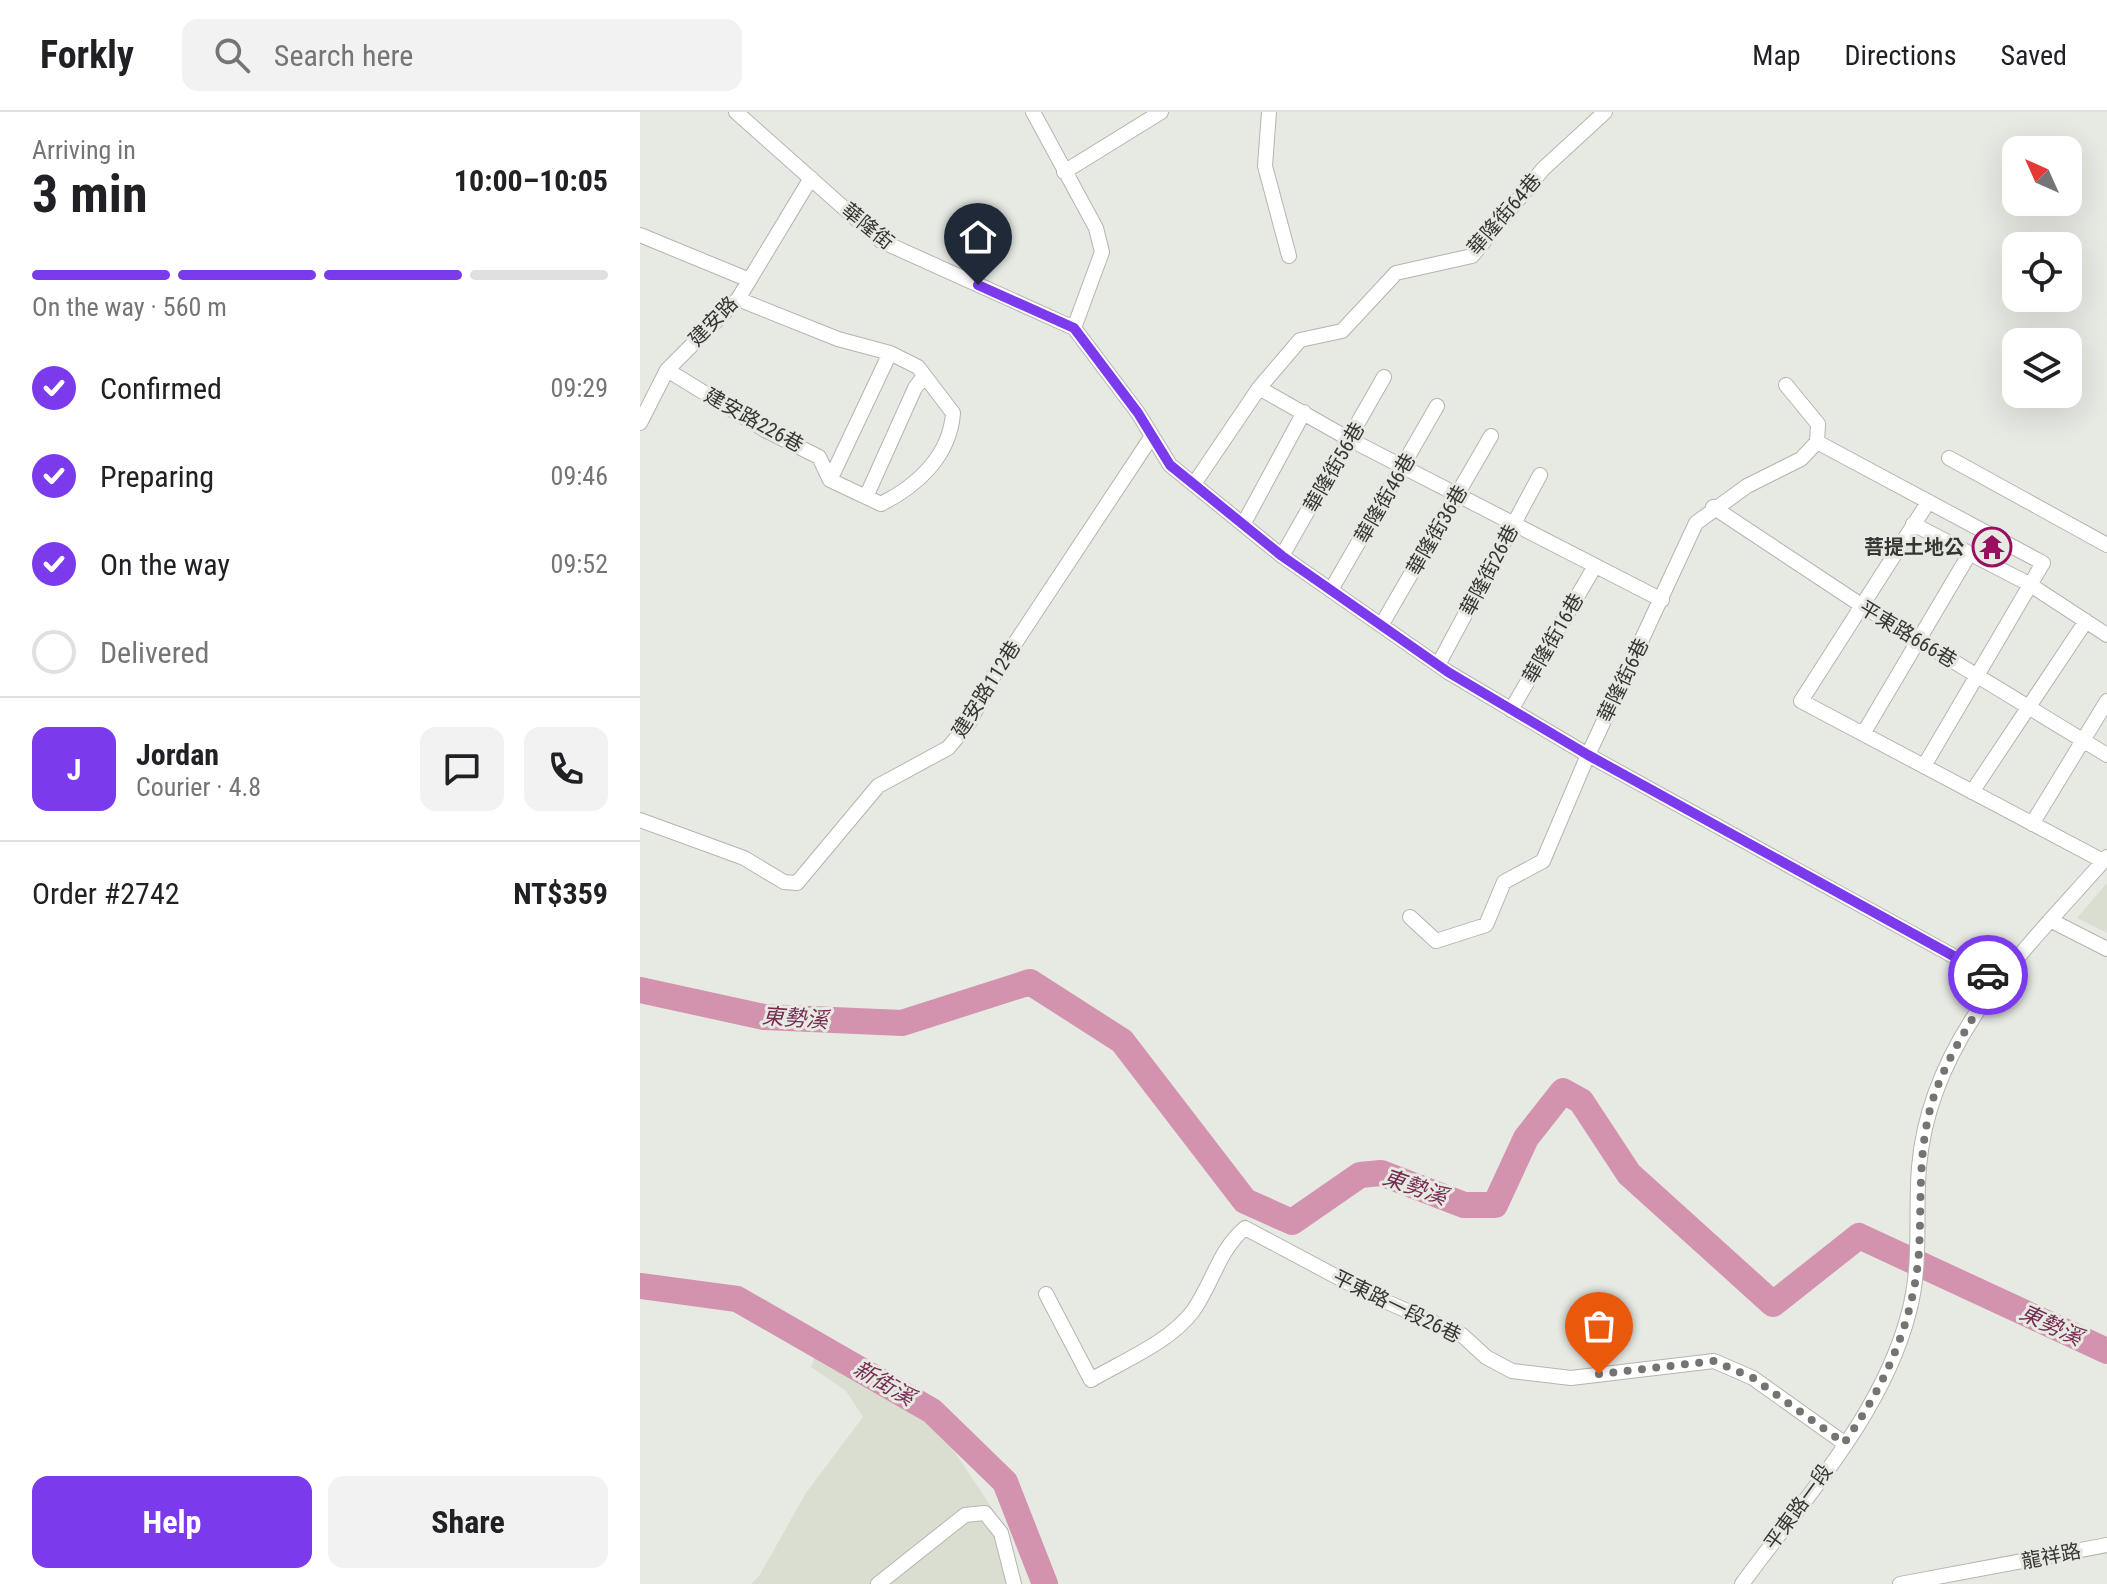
<!DOCTYPE html>
<html lang="en">
<head>
<meta charset="utf-8">
<style>
  :root { --surface:#fff; --page:#f2f2f2; --text:#202124; --muted:#757577; --line:#e0e0e0; --accent:#7c3aed }
  body { margin:0; font-family:"Roboto Condensed","Noto Sans TC",sans-serif; background:var(--page); color:var(--text); height:100vh; display:flex; flex-direction:column; font-size:30px; white-space:nowrap }
  * { box-sizing:border-box; margin:0 }
  p { font-size:26px; color:var(--muted) }
  .icon { flex:none; width:44px; height:44px; fill:none; stroke:currentColor; stroke-width:2; stroke-linecap:round; stroke-linejoin:round }
  .map { position:relative; flex:1; overflow:hidden }
  .details { display:flex; flex-direction:column; background:var(--surface); width:640px }
  .details>* { flex:none }
  .needle { width:52px; rotate:315deg }
  .buttons { position:absolute; left:1362px; top:24px; display:grid; gap:16px }
  .buttons a { display:grid; place-items:center; width:80px; height:80px; border-radius:16px; background:var(--surface); box-shadow:0 8px 32px #0002; font-size:40px }
  .pin { position:absolute; display:grid; place-items:center; width:68px; height:68px; color:#fff; margin:-82px -34px; border-radius:50% 50% 50% 0; rotate:-45deg; box-shadow:0 0 8px #0007 }
  .pin .icon { rotate:45deg }
  .courier { position:absolute; display:grid; place-items:center; width:80px; height:80px; margin:-40px; border:6px solid #7c3aed; border-radius:50%; background:#fff; color:#222; box-shadow:0 2px 10px #0007 }
  .head em { font-style:normal; font-weight:700 }
  .head div { display:flex; flex-direction:column-reverse }
  .head { display:flex; align-items:center; justify-content:space-between; height:136px; padding:0 32px }
  h1 { font-size:52px; font-weight:700; line-height:60px }
  .bar { display:grid; grid-template-columns:repeat(4,1fr); gap:12px 8px; align-content:center; height:96px; padding:0 32px }
  .bar i { height:10px; border-radius:6px; background:var(--line) }
  .bar .on { background:var(--accent) }
  .bar p { grid-column:span 4 }
  .line { display:flex; align-items:center; gap:20px; padding:0 32px; border-top:2px solid var(--line) }
  .line div { flex:1 }
  .round { display:grid; place-items:center; flex:none; width:84px; height:84px; border-radius:16px; background:var(--page) }
  ol { padding:0 32px; list-style:none }
  li { display:flex; align-items:center; gap:24px; height:88px }
  li p { margin-inline-start:auto }
  li .icon { padding:8px; border-radius:50%; background:var(--accent); color:#fff; stroke-width:4 }
  li:last-child { color:var(--muted) }
  li i { width:44px; height:44px; border:4px solid var(--line); border-radius:50% }
  .button { display:flex; gap:16px; margin-top:auto; padding:16px 32px }
  .button a { flex:1; height:92px; border-radius:16px; background:var(--accent); color:#fff; font-size:32px; font-weight:700; line-height:92px; text-align:center }
  .button a+a { background:var(--page); color:var(--text) }
  header { display:flex; align-items:center; gap:48px; box-sizing:border-box; height:112px; padding:0 40px; background:var(--surface); border-bottom:2px solid var(--line) }
  header strong { font-size:38px }
  nav { display:flex; gap:44px; margin-inline-start:auto; font-size:28px }
  .search { width:560px; height:72px; background:var(--page); display:flex; align-items:center; gap:20px; box-sizing:border-box; padding:0 28px; border-radius:16px; color:var(--muted); font-size:30px }
  main { display:flex; flex:1; min-height:0 }
  .map>svg:first-child { display:block }
  .built { fill:#daded1 }
  .lines { fill:none; stroke-linecap:round; stroke-linejoin:round }
  .river { stroke:#d392ae; stroke-width:26 }
  .minor-casing { stroke:#b4b5b0; stroke-width:16 }
  .minor { stroke:#fff; stroke-width:14 }
  .done { stroke:#747571; stroke-width:8; stroke-dasharray:0 14.4 }
  .route { stroke:#7c3aed; stroke-width:10 }
  .labels { text-anchor:middle; dominant-baseline:central; stroke-width:6; stroke-linejoin:round; paint-order:stroke }
  .street-label { font-size:20px; fill:#363634; stroke:#e7e9e3 }
  .poi-label { font-size:20px; font-weight:bold; fill:#363634; stroke:#e7e9e3; text-anchor:end }
  .water-label { font-size:22px; font-style:italic; fill:#772b51; stroke:#e7e9e3 }
</style>
</head>
<body>
<header>
<strong>Forkly</strong>
<div class="search"><svg class="icon" aria-label="search" viewBox="0 0 24 24"><circle cx="10" cy="10" r="6"/><path d="M15 15l6 6"/></svg>Search here</div>
<nav><a>Map</a><a>Directions</a><a>Saved</a></nav>
</header>
<main>
<section class="details">
<div class="head"><div><h1>3 min</h1><p>Arriving in</p></div><em>10:00–10:05</em></div>
<div class="bar"><i class="on"></i><i class="on"></i><i class="on"></i><i></i><p>On the way · 560 m</p></div>
<ol>
<li><svg class="icon" aria-label="check" viewBox="0 0 24 24"><path d="M5 12l5 5 9-10"/></svg>Confirmed<p>09:29</p></li>
<li><svg class="icon" aria-label="check" viewBox="0 0 24 24"><path d="M5 12l5 5 9-10"/></svg>Preparing<p>09:46</p></li>
<li><svg class="icon" aria-label="check" viewBox="0 0 24 24"><path d="M5 12l5 5 9-10"/></svg>On the way<p>09:52</p></li>
<li><i></i>Delivered</li>
</ol>
<div class="line" style="height:144px"><b class="round" style="background:var(--accent);color:#fff">J</b><div><b>Jordan</b><p>Courier · 4.8</p></div><a class="round"><svg class="icon" aria-label="chat" viewBox="0 0 24 24"><path d="M4 5h16v11H9l-5 4z"/></svg></a><a class="round"><svg class="icon" aria-label="phone" viewBox="0 0 24 24"><path d="M5 4h4l2 5-3 2q2 4 5 5l2-3 5 2v4C11 20 4 13 5 4z"/></svg></a></div>
<div class="line" style="height:104px"><div>Order #2742</div><b>NT$359</b></div>
<div class="button"><a>Help</a><a>Share</a></div>
</section>
<div class="map">
<svg width="1467" height="1472" viewBox="0 0 1467 1472">
  <rect width="100%" height="100%" fill="#e7e9e3"/>
  <path class="built" d="M1467,771V821L1437,806Z
    M177,1240L278,1296L304,1324L364,1414L381,1472H111L119,1464L166,1381L223,1305L206,1279L171,1255Z"/>
  <g class="lines">
    <path class="river" d="M0,878L124,905L262,911L390,870L482,929L605,1089L652,1110L720,1063L741,1061L824,1093H855L886,1026L923,979L941,989L989,1062L1133,1192L1219,1124L1467,1239
      M0,1174L97,1187L292,1299L365,1370L405,1472"/>
    <g class="minor-casing">
      <path id="minor" d="M96,0L241,129L434,216L498,301L530,353L642,444L808,560L948,643L1357,868
        M393,0L456,116L462,140L434,216
        M629,0L625,54L649,144
        M424,60L521,0
        M0,123L107,167
        M27,258L125,318L179,345L190,368L241,392C277,374 310,344 313,301L278,255L250,241L198,227L98,187
        M619,276L709,327L1022,488
        M0,311L27,258L98,187L171,66
        M1177,330L1403,451L1284,654
        M1309,346L1467,433
        M190,368L250,241
        M554,372L619,276L660,228L702,219L756,161L832,144L903,57L965,0
        M226,385L275,276L284,264
        M1287,392L1161,589L1463,749
        M1073,395L1221,493L1467,643
        M604,411L664,300
        M1273,412L1389,472L1467,523
        M642,444L744,265
        M691,478L797,294
        M742,512L851,324
        M798,553L900,363
        M871,598L955,454
        M1223,622L1330,441
        M1332,680L1446,509
        M0,708L104,746L144,770L157,771L238,674L308,636L329,611L354,563L512,324
        M1392,712L1467,589
        M770,805L796,829L846,813L864,770L903,749L948,643L1056,411L1107,374L1161,347L1177,330L1178,312L1146,273
        M1410,808L1467,837
        M406,1182L451,1268C483,1249 530,1230 553,1199C573,1171 578,1139 605,1116L731,1183L822,1223L846,1245L872,1259L931,1266L1074,1249L1113,1266L1204,1331
        M238,1472L325,1403L345,1401L361,1421L374,1472
        M1102,1472C1163,1388 1243,1302 1269,1200C1282,1152 1275,1103 1279,1055C1290,925 1386,837 1467,745
        M1260,1472L1467,1433"/>
    </g>
    <use href="#minor" class="minor"/>
  </g>
  <g class="lines">
    <path class="done" d="M959,1262L1074,1249L1113,1266L1204,1331C1245,1274 1274,1209 1279,1139C1282,1085 1277,1033 1295,981C1310,940 1334,904 1357,868L1348,863"/>
    <path class="route" d="M338,173L434,216L498,301L530,353L642,444L808,560L948,643L1348,863"/>
  </g>
  <defs>
    <g id="temple-ring" transform="scale(2)"><circle r="9.5" fill="#e7e9e3" stroke="#9a0f61" stroke-width="1.5"/><path d="M0-6L5-2H3V0L6.5 2.5H4V6H1.5V3h-3V6H-4V2.5H-6.5L-3 0V-2H-5Z" fill="#9a0f61"/></g>
  </defs>
  <g fill-rule="evenodd">
    <use href="#temple-ring" x="1352" y="435"/>
  </g>
  <g class="labels">
    <g class="street-label">
      <text transform="translate(864 102) rotate(-49)">華隆街64巷</text>
      <text transform="translate(228 114) rotate(39)">華隆街</text>
      <text transform="translate(73 209) rotate(-46)">建安路</text>
      <text transform="translate(114 308) rotate(29)">建安路226巷</text>
      <text transform="translate(694 355) rotate(-60)">華隆街56巷</text>
      <text transform="translate(745 386) rotate(-60)">華隆街46巷</text>
      <text transform="translate(797 418) rotate(-60)">華隆街36巷</text>
      <text transform="translate(849 458) rotate(-62)">華隆街26巷</text>
      <text transform="translate(1268 522) rotate(31)">平東路666巷</text>
      <text transform="translate(913 526) rotate(-60)">華隆街16巷</text>
      <text transform="translate(983 568) rotate(-64)">華隆街6巷</text>
      <text transform="translate(346 577) rotate(-58)">建安路112巷</text>
      <text transform="translate(757 1194) rotate(26)">平東路一段26巷</text>
      <text transform="translate(1158 1395) rotate(-54)">平東路一段</text>
      <text transform="translate(1411 1444) rotate(-11)">龍祥路</text>
    </g>
    <g class="poi-label">
      <text x="1324" y="435">菩提土地公</text>
    </g>
    <g class="water-label">
      <text transform="translate(155 906) rotate(4)">東勢溪</text>
      <text transform="translate(775 1075) rotate(19)">東勢溪</text>
      <text transform="translate(1411 1213) rotate(25)">東勢溪</text>
      <text transform="translate(244 1271) rotate(30)">新街溪</text>
    </g>
  </g>
</svg>
<div class="buttons">
<a><svg class="needle" viewBox="-14 -14 28 28"><path d="M0-13l5 13h-10z" fill="#e53935"/><path d="M0 13l5-13h-10z" fill="#757577"/></svg></a>
<a><svg class="icon" aria-label="locate" viewBox="0 0 24 24"><circle cx="12" cy="12" r="6"/><path d="M12 2v4M12 18v4M2 12h4M18 12h4"/></svg></a>
<a><svg class="icon" aria-label="layers" viewBox="0 0 24 24"><path d="M12 4l9 5-9 5-9-5zM3 14l9 5 9-5"/></svg></a>
</div>
<div class="pin" style="left:959px;top:1262px;background:#ea580c"><svg class="icon" aria-label="bag" viewBox="0 0 24 24"><path d="M5 8h14l-1 12H6zM9 8a3 3 0 0 1 6 0"/></svg></div>
<div class="pin" style="left:338px;top:173px;background:#1f2937"><svg class="icon" aria-label="home" viewBox="0 0 24 24"><path d="M3 11l9-7 9 7M6 9v11h12V9"/></svg></div>
<div class="courier" style="left:1348px;top:863px"><svg class="icon" aria-label="car" viewBox="0 0 24 24"><path d="M5 17H2v-5l4-1 3-4h7l3 4 3 1v5h-3M9 17h6M6 11h13"/><circle cx="7" cy="17" r="2"/><circle cx="17" cy="17" r="2"/></svg></div>
</div>
</main>
</body>
</html>
